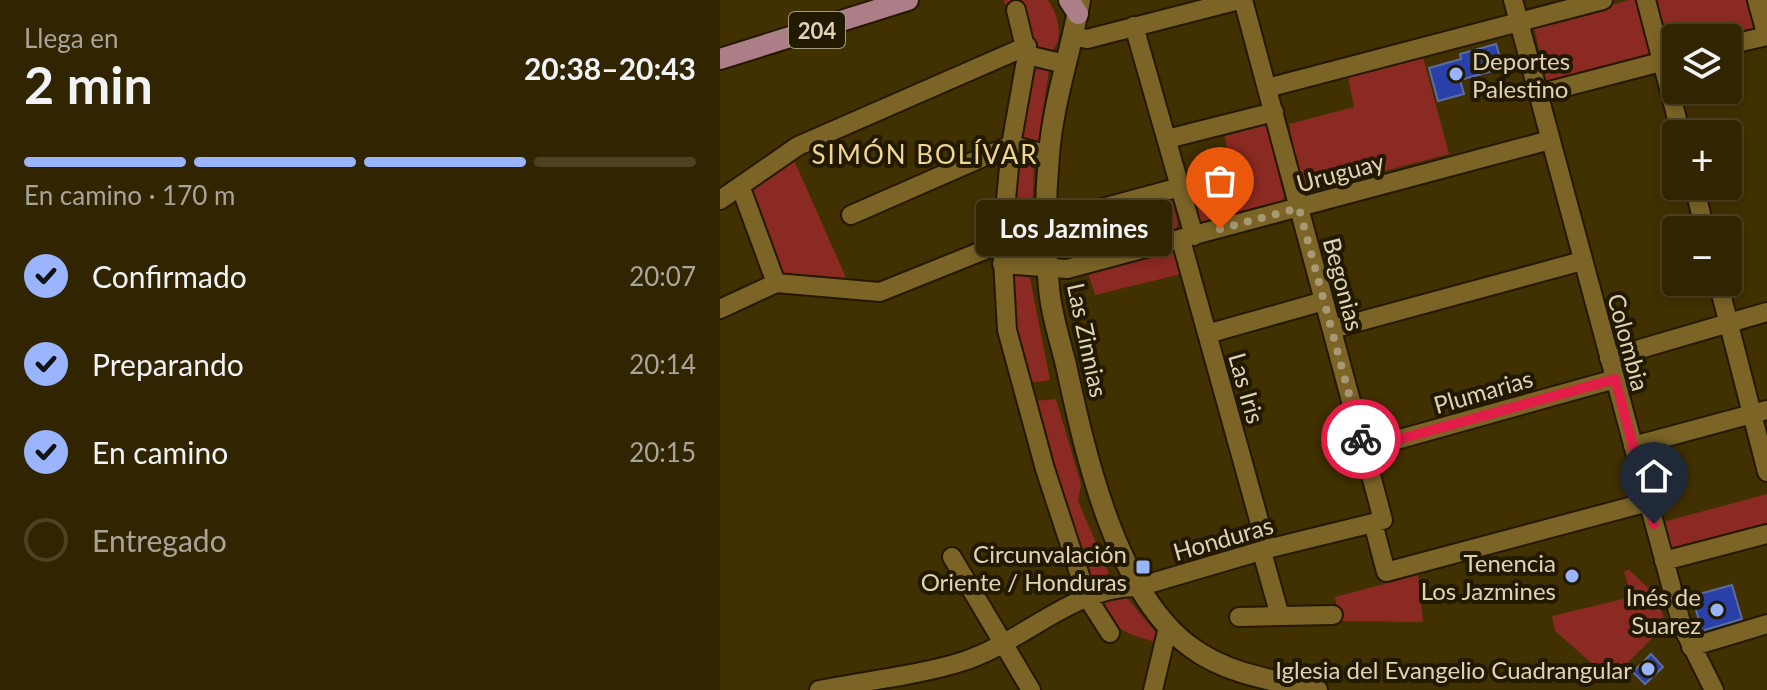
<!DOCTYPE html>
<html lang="es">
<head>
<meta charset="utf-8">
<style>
  :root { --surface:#312400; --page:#3d300f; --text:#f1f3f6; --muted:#a8a499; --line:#4c4122; --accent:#9ab5fd }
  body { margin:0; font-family:Lato,sans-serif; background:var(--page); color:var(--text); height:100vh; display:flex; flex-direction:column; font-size:30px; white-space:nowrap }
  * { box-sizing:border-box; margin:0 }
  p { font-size:26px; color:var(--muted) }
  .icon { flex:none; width:44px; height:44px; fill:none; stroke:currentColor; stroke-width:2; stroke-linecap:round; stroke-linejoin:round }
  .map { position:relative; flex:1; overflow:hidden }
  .panel { display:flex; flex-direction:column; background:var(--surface); width:720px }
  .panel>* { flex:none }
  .tools { position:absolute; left:942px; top:24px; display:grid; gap:16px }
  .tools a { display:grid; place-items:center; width:80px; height:80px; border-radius:8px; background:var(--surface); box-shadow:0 4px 12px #0003,0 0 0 2px var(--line); font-size:40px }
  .pin { position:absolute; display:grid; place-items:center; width:68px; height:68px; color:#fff; margin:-82px -34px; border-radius:50% 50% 50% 0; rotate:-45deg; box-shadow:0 0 8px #0007 }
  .pin .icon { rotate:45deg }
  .courier { position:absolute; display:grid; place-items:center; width:80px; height:80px; margin:-40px; border:6px solid #e11d48; border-radius:50%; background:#fff; color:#222; box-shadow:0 2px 10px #0007 }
  .bubble { position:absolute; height:56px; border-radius:8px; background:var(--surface); box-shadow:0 4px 12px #0003,0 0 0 2px var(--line); font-size:26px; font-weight:700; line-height:56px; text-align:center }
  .overview em { font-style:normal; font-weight:700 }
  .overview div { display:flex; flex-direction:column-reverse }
  .overview { display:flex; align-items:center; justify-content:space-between; height:136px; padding:0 24px }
  h1 { font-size:52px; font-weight:700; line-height:60px }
  .bar { display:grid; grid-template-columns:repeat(4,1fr); gap:12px 8px; align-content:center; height:96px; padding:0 24px }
  .bar i { height:10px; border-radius:6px; background:var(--line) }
  .bar .current { background:var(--accent) }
  .bar p { grid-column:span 4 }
  ol { padding:0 24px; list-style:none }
  li { display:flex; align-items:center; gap:24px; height:88px }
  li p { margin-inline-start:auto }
  li .icon { padding:8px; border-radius:50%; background:var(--accent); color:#111; stroke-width:4 }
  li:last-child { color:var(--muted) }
  li i { width:44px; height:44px; border:4px solid var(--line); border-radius:50% }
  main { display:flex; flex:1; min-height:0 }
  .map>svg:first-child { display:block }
  .green { fill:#8b2a22 }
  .building { fill:#2940a9; stroke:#5b6da1; stroke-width:2 }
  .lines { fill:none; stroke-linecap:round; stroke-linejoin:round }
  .street-casing { stroke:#241800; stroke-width:22 }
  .secondary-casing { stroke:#241800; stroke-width:24 }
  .primary-casing { stroke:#241800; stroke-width:24 }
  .street { stroke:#7b6426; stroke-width:18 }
  .secondary { stroke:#7b6426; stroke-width:20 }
  .primary { stroke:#ac7e88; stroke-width:20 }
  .done { stroke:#a89976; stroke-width:8; stroke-dasharray:0 14.4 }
  .route { stroke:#e11d48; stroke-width:10 }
  .poi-dot { fill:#9ab5fd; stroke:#221901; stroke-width:3 }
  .labels { text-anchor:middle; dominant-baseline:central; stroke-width:8; stroke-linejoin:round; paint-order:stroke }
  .shield { fill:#221901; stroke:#a69a7f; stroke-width:2 }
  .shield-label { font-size:22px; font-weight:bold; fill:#dfd2b5 }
  .poi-label { font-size:24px; fill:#dfd2b5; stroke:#221901; text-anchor:end }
  .street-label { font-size:24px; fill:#dfd2b5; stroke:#221901 }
  .neighbourhood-label { font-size:26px; letter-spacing:2px; fill:#eed496; stroke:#221901 }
</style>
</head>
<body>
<main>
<section class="panel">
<div class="overview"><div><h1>2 min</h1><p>Llega en</p></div><em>20:38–20:43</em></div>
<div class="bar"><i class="current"></i><i class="current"></i><i class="current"></i><i></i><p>En camino · 170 m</p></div>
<ol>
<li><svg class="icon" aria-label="check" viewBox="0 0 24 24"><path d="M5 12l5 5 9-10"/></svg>Confirmado<p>20:07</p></li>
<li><svg class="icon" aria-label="check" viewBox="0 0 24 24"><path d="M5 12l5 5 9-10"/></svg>Preparando<p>20:14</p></li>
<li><svg class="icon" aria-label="check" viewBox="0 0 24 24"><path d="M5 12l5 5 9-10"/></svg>En camino<p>20:15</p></li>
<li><i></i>Entregado</li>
</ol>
</section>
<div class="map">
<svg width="1047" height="690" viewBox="0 0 1047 690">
  <rect width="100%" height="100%" fill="#413000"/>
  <path class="green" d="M284,0H328C338,15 345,37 331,52L317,48L302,5L294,2L285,4Z
    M909,0H1033L1041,31L1008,38H956V53L827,85L814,27Z
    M703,57L729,154L589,191L580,184L569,124L634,107L628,77Z
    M312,66L329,70L318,144L300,138Z
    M546,125L564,196L562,201L481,222L476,218L466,172L509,161L505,136Z
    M297,158L314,164L311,258H291Z
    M74,160L127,280L63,275L30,191Z
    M452,198L458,224L455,231L353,259C333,246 339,229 342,209L365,202L368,214L377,222Z
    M458,251L465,273L375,295L368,273Z
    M290,273H309L330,380L310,383L299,343Z
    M336,399L361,484L358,501L389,573L371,581L315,411L316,401Z
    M1047,494V527L951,552L943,522Z
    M909,570L937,596L947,629L931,639L891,680L835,631L832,616L911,597L904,571Z
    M698,575L703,622L620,621L615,597Z
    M404,594L437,634L435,642C409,634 395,631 381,607L384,601Z"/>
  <path class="building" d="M776,44L783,68L740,80L744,94L718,101L709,68L741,59L740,54Z
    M1012,585L1022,619L982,631L972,596Z
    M931,654L943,667L925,684L913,672Z"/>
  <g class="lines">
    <g class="street-casing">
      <path id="street" d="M523,0L663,520L653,523L666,572L928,502
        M793,0L962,626L994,690
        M926,0L961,134
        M296,10L307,55L291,145L282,243L287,330L325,469L367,597L390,633
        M414,26L474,236
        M352,36L367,39L519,0
        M1008,45L1047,36
        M307,55L345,64
        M547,88L883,0
        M818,94L956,58
        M447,139L554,112
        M974,186L985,230
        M21,188L56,283
        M0,200L78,146L307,46
        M375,210L460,187
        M131,215L291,145L329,155
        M461,240L547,549
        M282,264L347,269L830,140
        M998,282L1047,472
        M0,309L56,283L160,292L282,243
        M612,329L862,261
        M487,334L604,301
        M889,358L1047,312
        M913,446L1047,410
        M644,449L895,379
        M542,552L560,616
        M232,557L311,690
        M944,561L1047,534
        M519,617L613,615
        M971,647L1047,624
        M99,690C144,681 201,675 244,661C303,642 354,586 418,587L547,549L653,523
        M433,690L448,627"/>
    </g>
    <g class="secondary-casing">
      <path id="secondary" d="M360,0C351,52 333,102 329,155C325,198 325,245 329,288C331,314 340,340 346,365C365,453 396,594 472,648C509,675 554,680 597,690
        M1038,0L1047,33"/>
    </g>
    <g class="primary-casing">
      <path id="primary" d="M349,0L358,14
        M0,59L188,0"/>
    </g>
    <use href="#street" class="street"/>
    <use href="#secondary" class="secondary"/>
    <use href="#primary" class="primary"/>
  </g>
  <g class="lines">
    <path class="done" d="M500,229L579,208L641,439"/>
    <path class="route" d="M641,439L644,449L895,379L934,524"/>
  </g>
  <g class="poi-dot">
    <circle cx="736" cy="74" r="8"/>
    <rect x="415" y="559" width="16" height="16" rx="4"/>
    <circle cx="852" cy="576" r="8"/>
    <circle cx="997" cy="610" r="8"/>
    <circle cx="928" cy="669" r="8"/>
  </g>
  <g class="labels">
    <rect class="shield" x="69" y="12" width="56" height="36" rx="6"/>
    <g class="shield-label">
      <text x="97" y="30">204</text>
    </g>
    <g class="poi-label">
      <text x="752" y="60" text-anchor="start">Deportes<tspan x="752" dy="28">Palestino</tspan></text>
      <text x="407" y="553">Circunvalación<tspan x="407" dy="28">Oriente / Honduras</tspan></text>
      <text x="836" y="562">Tenencia<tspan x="836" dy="28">Los Jazmines</tspan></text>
      <text x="981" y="596">Inés de<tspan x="981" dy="28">Suarez</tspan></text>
      <text x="912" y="669">Iglesia del Evangelio Cuadrangular</text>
    </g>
    <g class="street-label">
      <text transform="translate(620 172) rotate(-15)">Uruguay</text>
      <text transform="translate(624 284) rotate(75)">Begonias</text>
      <text transform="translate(368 340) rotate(78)">Las Zinnias</text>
      <text transform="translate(909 342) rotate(75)">Colombia</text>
      <text transform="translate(527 388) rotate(74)">Las Iris</text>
      <text transform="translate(763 391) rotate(-16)">Plumarias</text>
      <text transform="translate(503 538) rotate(-16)">Honduras</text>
    </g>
    <g class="neighbourhood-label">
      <text x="205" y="154">SIMÓN BOLÍVAR</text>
    </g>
  </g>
</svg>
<div class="tools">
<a><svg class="icon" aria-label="layers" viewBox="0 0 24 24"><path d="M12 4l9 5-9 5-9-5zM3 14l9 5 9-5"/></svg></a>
<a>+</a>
<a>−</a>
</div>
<div class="pin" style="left:500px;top:229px;background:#ea580c"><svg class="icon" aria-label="bag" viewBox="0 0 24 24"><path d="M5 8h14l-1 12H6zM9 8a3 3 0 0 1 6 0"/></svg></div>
<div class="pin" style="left:934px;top:524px;background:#1f2937"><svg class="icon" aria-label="home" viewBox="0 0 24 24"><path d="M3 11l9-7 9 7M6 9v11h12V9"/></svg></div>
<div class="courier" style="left:641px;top:439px"><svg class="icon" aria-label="bike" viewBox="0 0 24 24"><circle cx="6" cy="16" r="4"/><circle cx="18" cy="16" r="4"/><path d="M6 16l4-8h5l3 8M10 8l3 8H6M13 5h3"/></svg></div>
<div class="bubble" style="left:256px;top:200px;width:196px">Los Jazmines</div>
</div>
</main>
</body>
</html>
